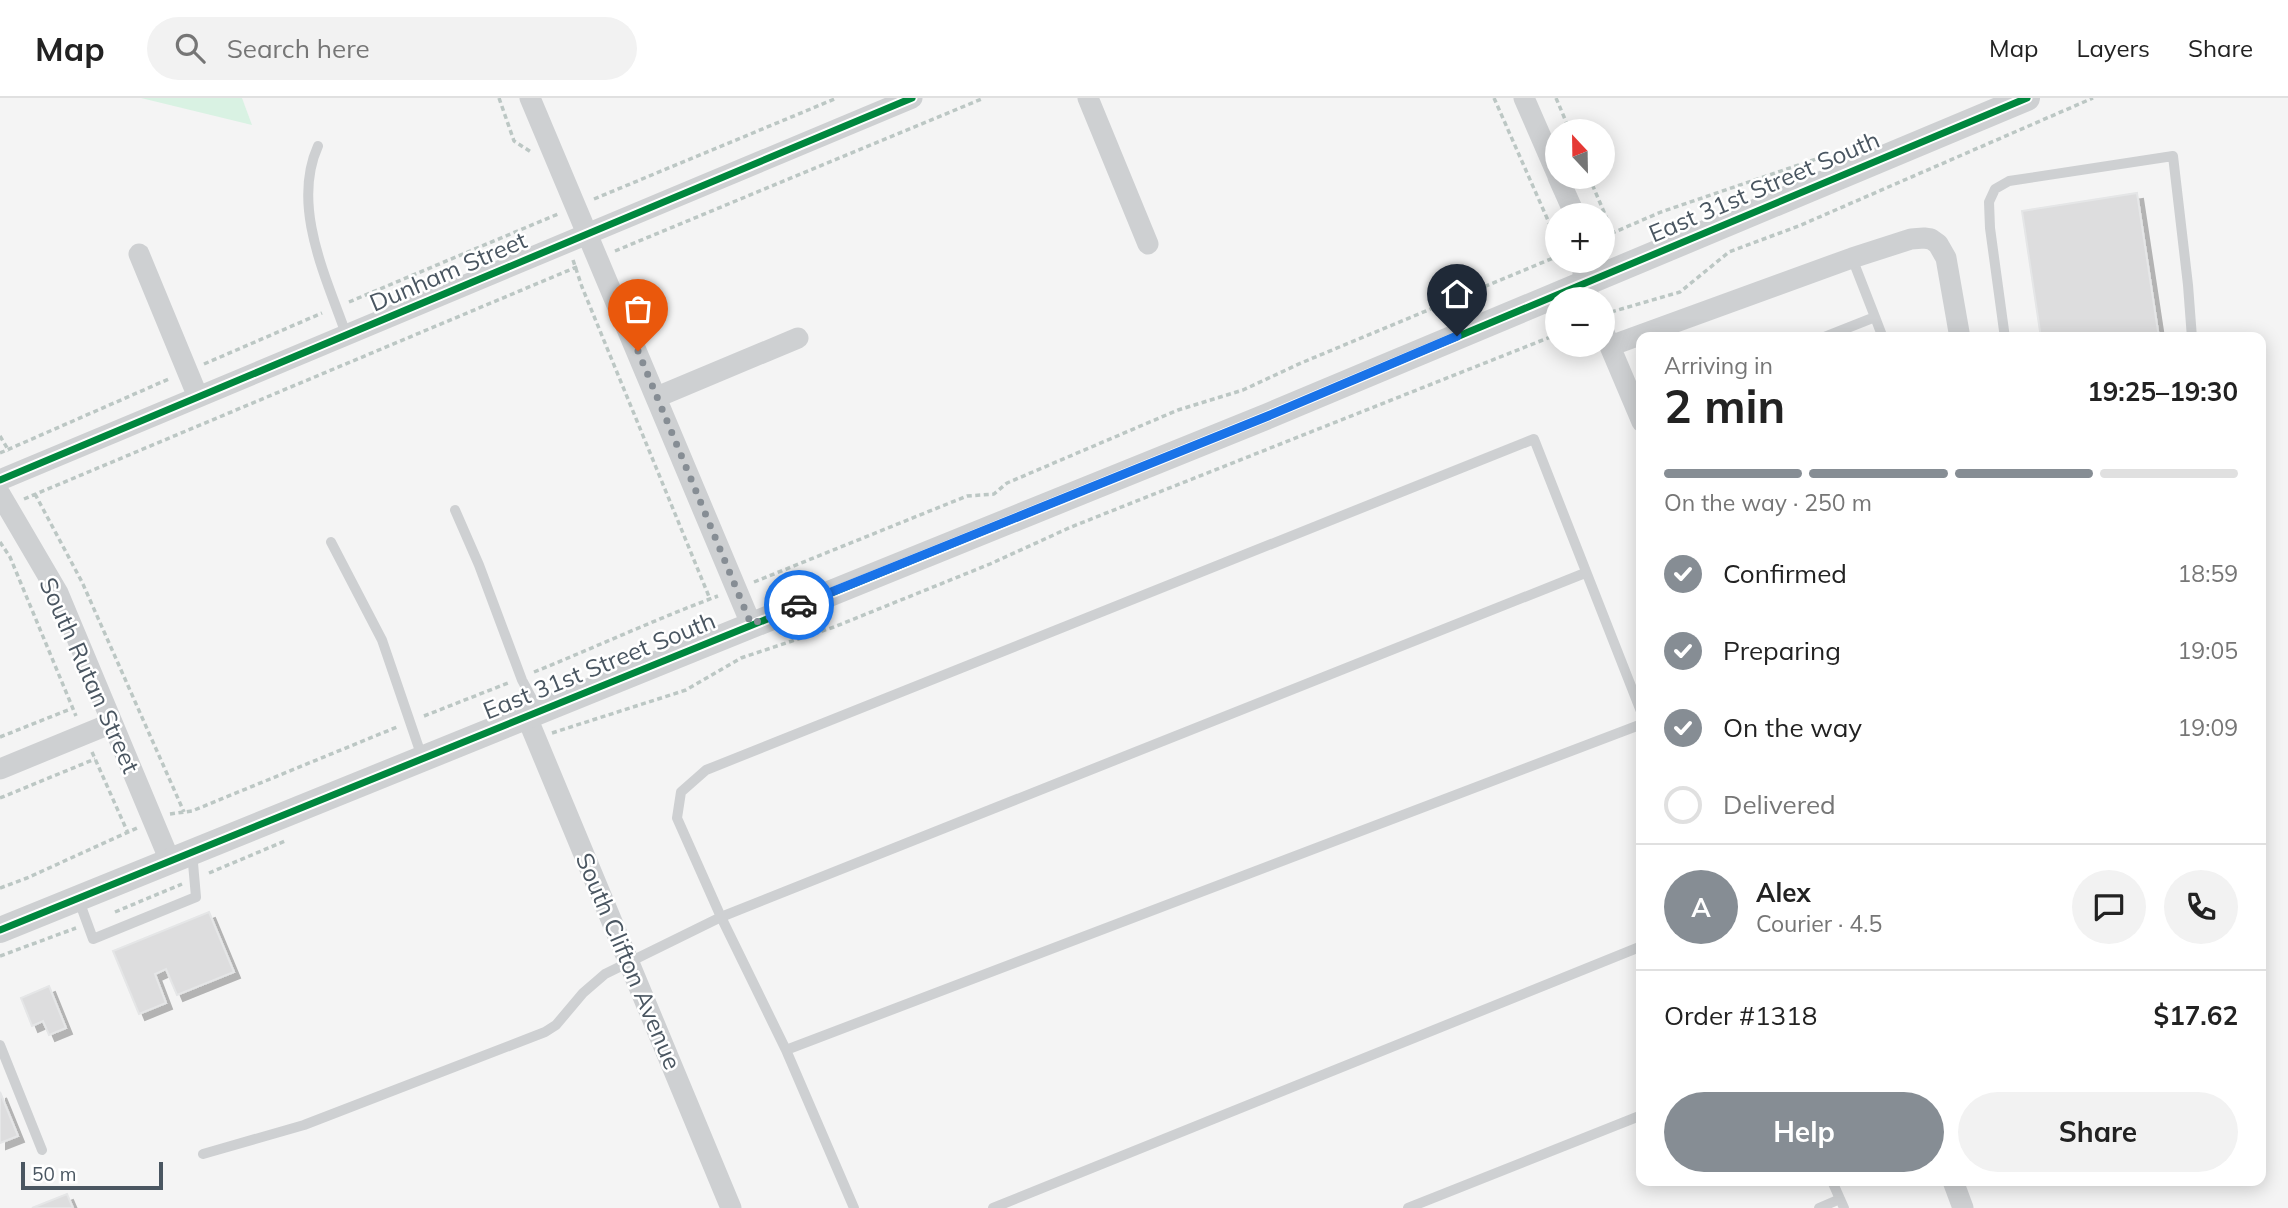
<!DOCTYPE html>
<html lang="en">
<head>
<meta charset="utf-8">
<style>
  :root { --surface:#fff; --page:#f2f2f2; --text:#222; --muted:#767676; --line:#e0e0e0; --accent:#868d94 }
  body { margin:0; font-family:Mulish,sans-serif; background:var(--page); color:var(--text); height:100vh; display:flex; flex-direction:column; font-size:26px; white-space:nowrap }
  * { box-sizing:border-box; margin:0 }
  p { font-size:23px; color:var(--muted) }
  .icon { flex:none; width:38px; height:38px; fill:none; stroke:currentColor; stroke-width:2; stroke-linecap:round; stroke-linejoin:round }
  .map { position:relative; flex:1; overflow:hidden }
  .sheet { position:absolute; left:1636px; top:234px; width:630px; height:854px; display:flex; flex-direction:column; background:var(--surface); border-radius:14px; box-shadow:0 4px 18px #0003 }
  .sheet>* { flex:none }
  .needle { width:46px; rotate:338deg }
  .buttons { position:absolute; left:1545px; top:21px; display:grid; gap:14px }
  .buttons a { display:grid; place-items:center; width:70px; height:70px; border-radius:50%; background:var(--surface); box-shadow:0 4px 18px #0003; font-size:35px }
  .scale { position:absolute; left:21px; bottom:18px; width:142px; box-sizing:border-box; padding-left:7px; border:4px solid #4a5661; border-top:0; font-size:19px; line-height:24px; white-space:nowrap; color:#4a5661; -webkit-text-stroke:5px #fff; paint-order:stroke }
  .pin { position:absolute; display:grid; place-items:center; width:60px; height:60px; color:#fff; margin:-72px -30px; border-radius:50% 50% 50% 0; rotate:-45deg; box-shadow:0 0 7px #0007 }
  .pin .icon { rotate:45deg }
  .courier { position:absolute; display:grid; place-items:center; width:70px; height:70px; margin:-35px; border:5px solid #1a73e8; border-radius:50%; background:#fff; color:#222; box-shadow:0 2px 9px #0007 }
  .headline em { font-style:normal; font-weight:700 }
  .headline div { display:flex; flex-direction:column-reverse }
  .headline { display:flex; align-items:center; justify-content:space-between; height:119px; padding:0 28px }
  h1 { font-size:46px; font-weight:700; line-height:52px }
  .bar { display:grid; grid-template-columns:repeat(4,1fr); gap:10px 7px; align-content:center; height:84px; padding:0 28px }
  .bar i { height:9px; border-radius:5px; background:var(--line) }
  .bar .selected { background:var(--accent) }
  .bar p { grid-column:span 4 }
  .line { display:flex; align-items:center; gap:18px; padding:0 28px; border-top:2px solid var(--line) }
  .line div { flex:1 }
  .round { display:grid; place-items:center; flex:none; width:74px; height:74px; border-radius:37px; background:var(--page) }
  ol { padding:0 28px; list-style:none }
  li { display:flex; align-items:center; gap:21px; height:77px }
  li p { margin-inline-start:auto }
  li .icon { padding:7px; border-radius:50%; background:var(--accent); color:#fff; stroke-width:4 }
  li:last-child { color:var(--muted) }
  li i { width:38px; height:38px; border:4px solid var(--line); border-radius:50% }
  .action { display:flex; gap:14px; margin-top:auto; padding:14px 28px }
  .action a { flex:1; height:80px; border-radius:42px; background:var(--accent); color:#fff; font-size:28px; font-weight:700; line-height:80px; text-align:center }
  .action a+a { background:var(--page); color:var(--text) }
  header { display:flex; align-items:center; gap:42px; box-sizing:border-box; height:98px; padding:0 35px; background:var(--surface); border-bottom:2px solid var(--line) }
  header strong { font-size:33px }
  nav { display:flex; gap:38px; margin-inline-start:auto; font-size:24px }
  .search { width:490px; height:63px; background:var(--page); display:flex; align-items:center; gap:18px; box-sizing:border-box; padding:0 24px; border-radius:38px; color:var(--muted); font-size:26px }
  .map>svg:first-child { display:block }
  .green { fill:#d9f2e3 }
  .building { fill:#ddddde; stroke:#e5e6e7; stroke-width:2; filter:url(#shadow) }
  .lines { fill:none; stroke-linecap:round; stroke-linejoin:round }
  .path { stroke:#bcc7c4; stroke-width:3.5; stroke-dasharray:5 3.5; stroke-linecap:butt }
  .service { stroke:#ced0d2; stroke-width:10 }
  .minor { stroke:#ced0d2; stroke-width:21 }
  .tertiary { stroke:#ced0d2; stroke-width:26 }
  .cycleway-casing { stroke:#fff; stroke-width:11 }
  .cycleway { stroke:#00873e; stroke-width:7 }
  .done { stroke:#868d94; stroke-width:7; stroke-dasharray:0 12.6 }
  .route { stroke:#1a73e8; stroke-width:9 }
  .labels { text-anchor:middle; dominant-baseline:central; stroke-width:5; stroke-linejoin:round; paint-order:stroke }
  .street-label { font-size:24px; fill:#4a5661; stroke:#fff }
</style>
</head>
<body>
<header>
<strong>Map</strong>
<div class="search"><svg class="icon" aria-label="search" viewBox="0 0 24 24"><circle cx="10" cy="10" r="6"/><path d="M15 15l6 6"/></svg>Search here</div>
<nav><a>Map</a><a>Layers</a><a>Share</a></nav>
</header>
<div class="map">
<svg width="2288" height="1110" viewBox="0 0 2288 1110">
  <defs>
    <filter id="shadow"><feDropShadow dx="6" dy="6" stdDeviation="0" flood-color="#0004"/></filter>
  </defs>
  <rect width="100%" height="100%" fill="#f4f4f4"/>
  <path class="green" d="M141,0H242L252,27Z"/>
  <path class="building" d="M2137,95L2159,240H2041L2022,113Z
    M209,814L234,874L177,897L166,871L155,876L166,905L139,916L113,853Z
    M49,888L66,930L49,937L43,923L32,928L21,900Z
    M0,994L18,1038L0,1045Z
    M67,1096L73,1110H32Z"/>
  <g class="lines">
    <path class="path" d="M499,0L514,43L531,54
      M1494,0L1558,145
      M1556,0L1570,33
      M1589,79L1613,135
      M594,101L837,0
      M1603,139L1661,114L1822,59
      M615,153L984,0
      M573,162L582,189L710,501
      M349,204L558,116
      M1611,214L1680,194L1729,154L1801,127L2093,0
      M204,266L322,215
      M0,338L9,353
      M0,355L171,280
      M35,396L82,484L184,714
      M24,401L579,168
      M0,444L10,459L76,618
      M754,484L967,398L994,396L1007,385L1178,312L1243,292L1301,265L1558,158
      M534,574C596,549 656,521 718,498
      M424,618L508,585
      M552,635L686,592L741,560L834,529L990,466L1071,429L1558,236
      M0,639L73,610
      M92,654L128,735
      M0,700L95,661
      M170,716L192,713L397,629
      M209,775L285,743
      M0,790L27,780L137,730
      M115,814L182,786
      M0,858L76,830"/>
    <path class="service" d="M318,48C291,108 326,179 346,236
      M1875,219L1883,240
      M1822,240L1875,219L1852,160
      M2005,240L1990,130L1989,104L1995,91L2009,83L2173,58L2188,187L2192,240
      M455,412L479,467L522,582L538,612
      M331,444L382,542L422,659
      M78,800L93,841L196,799L192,754
      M0,947L42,1052
      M786,952L1642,626
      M203,1056L304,1027L545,934L556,927L583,895L605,876L721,819L1585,475
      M1832,1083L1844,1110
      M854,1110L786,952L721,819L677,720L681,694L706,672L1534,341L1642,616
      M993,1110L1642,848
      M1408,1110L1642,1017
      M1819,1110L1840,1101"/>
    <path class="minor" d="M530,0L751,526
      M1088,0L1148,146
      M1524,0L1558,78
      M1558,79L1575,117
      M139,156L198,299
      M1583,163V184L1590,201
      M1603,232L1642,324
      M1610,248L1852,160L1911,141L1924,140L1931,141L1938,146L1946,160L1960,240
      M657,299L798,240
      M0,382L912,0
      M0,396L58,495L170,763
      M526,617L731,1110
      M0,671L112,625
      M1953,1083L1963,1110"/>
    <path class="tertiary" d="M0,832L1268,318L2027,0"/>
    <g class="cycleway-casing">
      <path id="cycleway" d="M0,382L912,0
        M0,832L1268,318L2027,0"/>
    </g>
    <use href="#cycleway" class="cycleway"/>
  </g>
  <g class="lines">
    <path class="done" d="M638,253L751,526L799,507"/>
    <path class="route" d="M799,507L1268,318L1457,238"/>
  </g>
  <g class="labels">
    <g class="street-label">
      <text transform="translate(1764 88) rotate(-23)">East 31st Street South</text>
      <text transform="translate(448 173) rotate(-23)">Dunham Street</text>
      <text transform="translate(599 567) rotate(-22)">East 31st Street South</text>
      <text transform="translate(90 577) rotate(66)">South Rutan Street</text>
      <text transform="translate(629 863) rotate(67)">South Clifton Avenue</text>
    </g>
  </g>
</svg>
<div class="buttons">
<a><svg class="needle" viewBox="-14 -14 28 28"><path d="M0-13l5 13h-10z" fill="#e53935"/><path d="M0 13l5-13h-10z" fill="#767676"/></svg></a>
<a>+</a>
<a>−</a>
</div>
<div class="scale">50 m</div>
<div class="pin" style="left:638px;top:253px;background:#ea580c"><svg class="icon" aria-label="bag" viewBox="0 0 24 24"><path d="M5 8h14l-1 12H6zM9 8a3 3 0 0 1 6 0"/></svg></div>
<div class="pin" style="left:1457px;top:238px;background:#1f2937"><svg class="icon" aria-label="home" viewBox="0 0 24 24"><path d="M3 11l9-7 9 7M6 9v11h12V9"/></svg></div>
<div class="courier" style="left:799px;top:507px"><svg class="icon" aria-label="car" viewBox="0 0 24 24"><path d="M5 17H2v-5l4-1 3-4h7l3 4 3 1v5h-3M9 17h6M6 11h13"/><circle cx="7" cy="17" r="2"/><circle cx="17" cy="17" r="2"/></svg></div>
<section class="sheet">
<div class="headline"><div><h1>2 min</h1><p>Arriving in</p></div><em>19:25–19:30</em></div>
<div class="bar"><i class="selected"></i><i class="selected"></i><i class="selected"></i><i></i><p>On the way · 250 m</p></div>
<ol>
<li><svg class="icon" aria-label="check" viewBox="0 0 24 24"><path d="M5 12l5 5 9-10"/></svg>Confirmed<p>18:59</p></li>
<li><svg class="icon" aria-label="check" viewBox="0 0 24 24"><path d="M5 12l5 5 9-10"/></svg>Preparing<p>19:05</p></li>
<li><svg class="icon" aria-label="check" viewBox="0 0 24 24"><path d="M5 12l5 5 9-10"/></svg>On the way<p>19:09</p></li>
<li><i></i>Delivered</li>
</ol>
<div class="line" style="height:126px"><b class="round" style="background:var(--accent);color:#fff">A</b><div><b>Alex</b><p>Courier · 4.5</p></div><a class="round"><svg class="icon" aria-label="chat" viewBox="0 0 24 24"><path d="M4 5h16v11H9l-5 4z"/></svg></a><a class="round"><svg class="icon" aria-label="phone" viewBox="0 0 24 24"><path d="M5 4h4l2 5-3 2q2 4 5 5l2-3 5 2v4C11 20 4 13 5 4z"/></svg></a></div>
<div class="line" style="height:91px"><div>Order #1318</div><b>$17.62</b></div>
<div class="action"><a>Help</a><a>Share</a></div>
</section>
</div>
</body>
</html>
